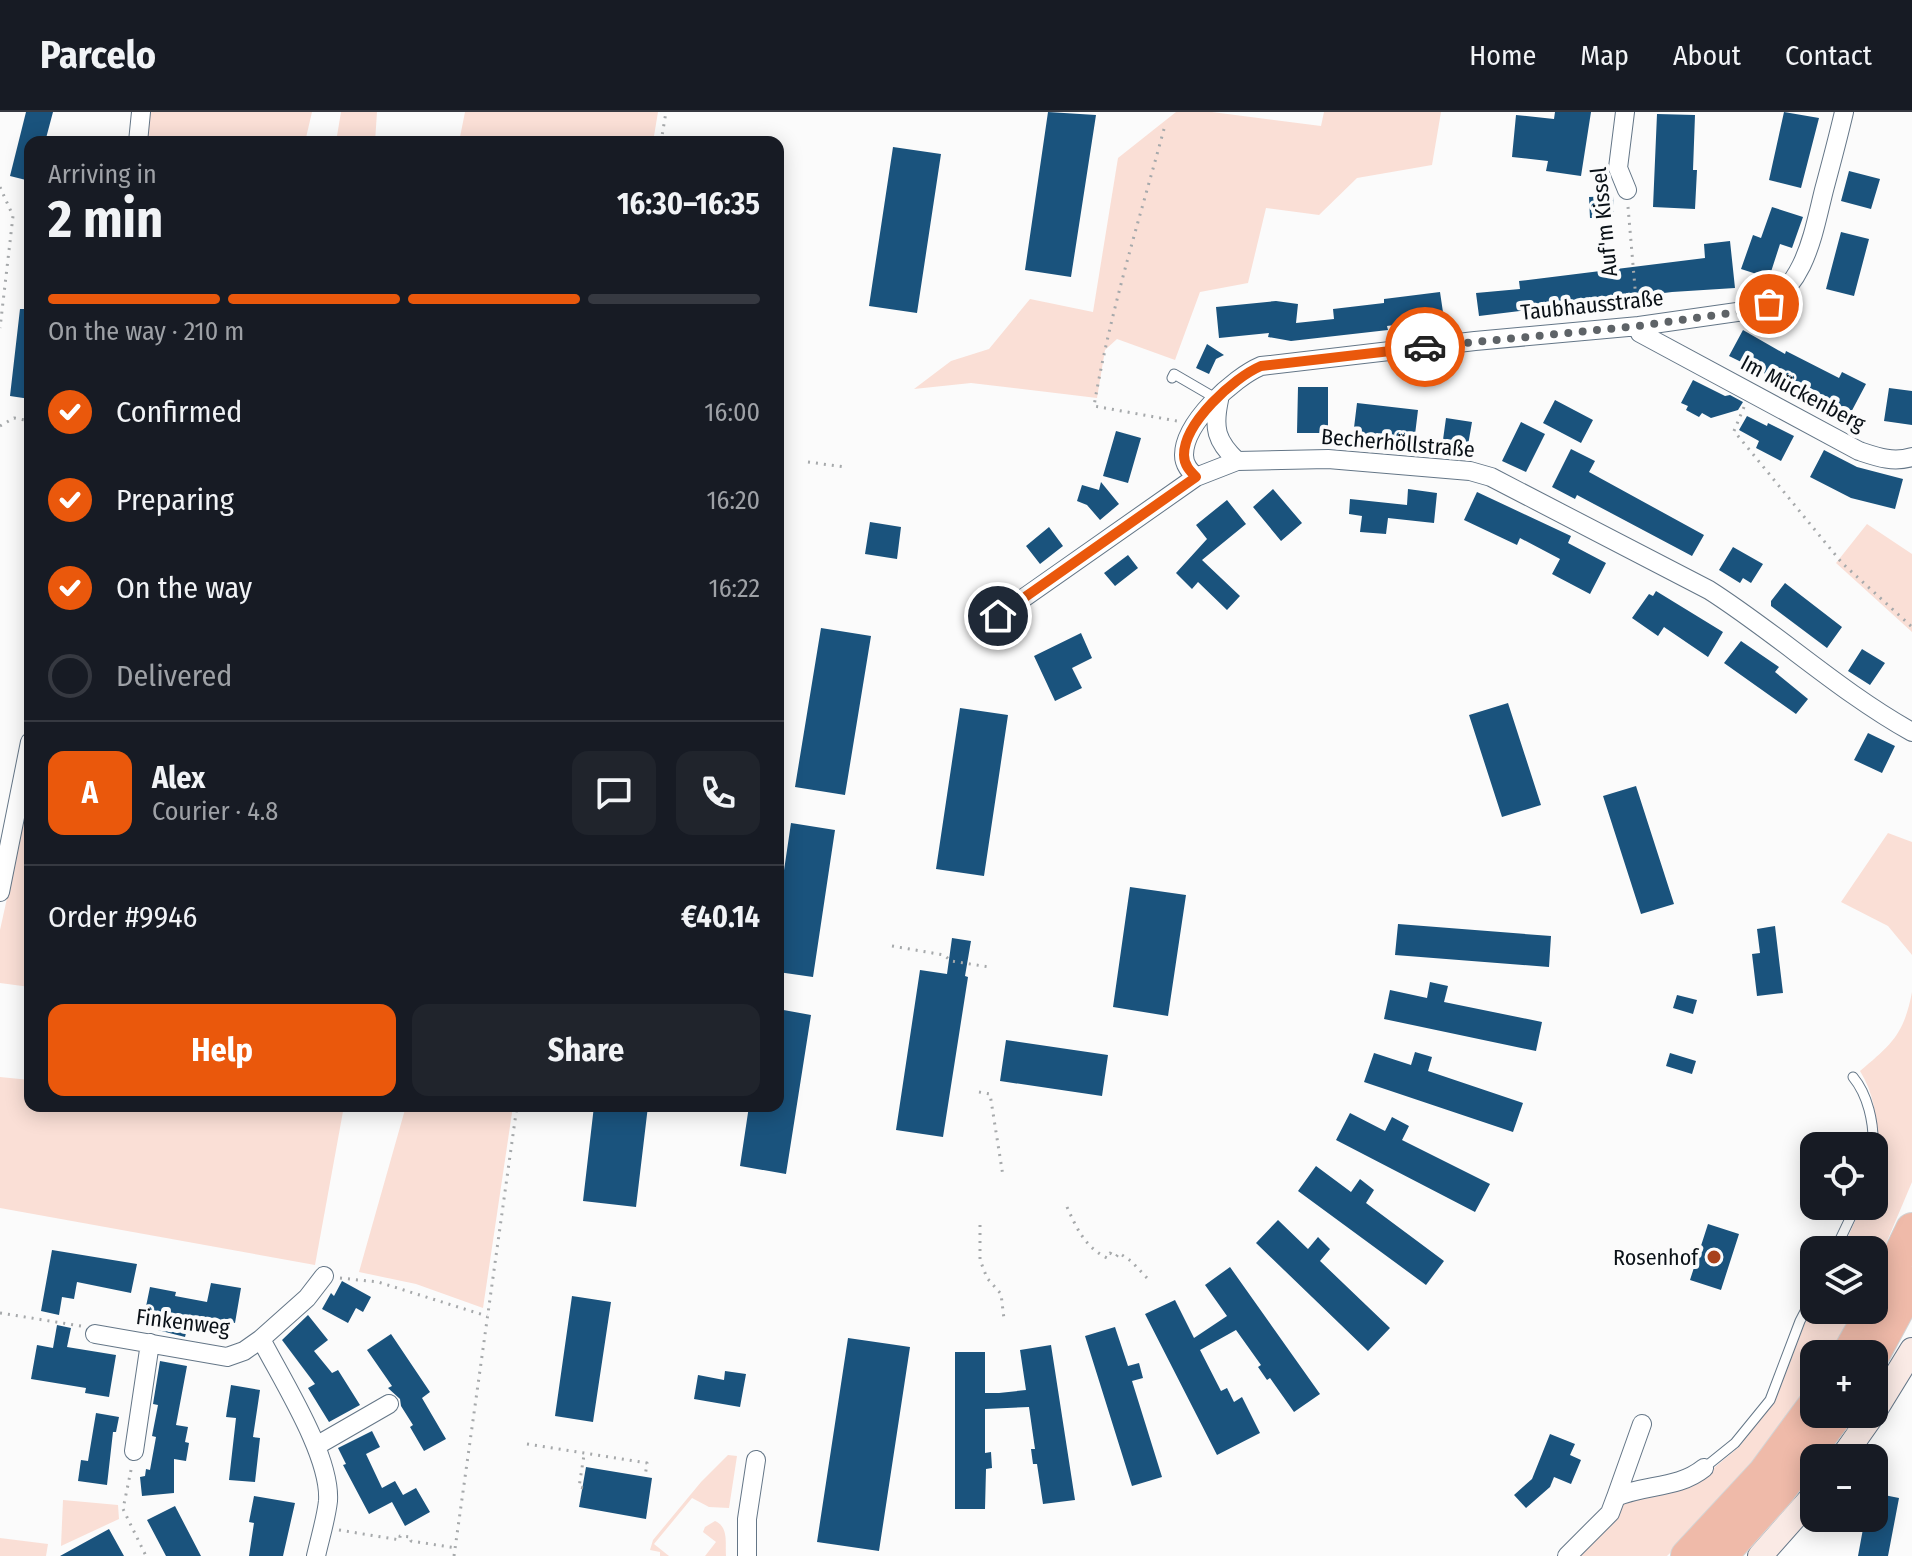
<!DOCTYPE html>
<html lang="en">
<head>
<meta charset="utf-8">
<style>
  :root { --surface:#171b24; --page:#20242c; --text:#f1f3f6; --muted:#9ea1a6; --line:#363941; --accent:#ea580c }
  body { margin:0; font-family:"Fira Sans Condensed",sans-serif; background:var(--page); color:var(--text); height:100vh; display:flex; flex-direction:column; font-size:30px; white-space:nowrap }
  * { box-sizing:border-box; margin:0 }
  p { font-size:26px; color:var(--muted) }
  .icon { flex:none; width:44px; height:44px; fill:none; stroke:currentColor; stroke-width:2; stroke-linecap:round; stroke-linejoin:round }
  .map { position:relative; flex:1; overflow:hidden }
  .panel { position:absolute; left:24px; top:24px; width:760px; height:976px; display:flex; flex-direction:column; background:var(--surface); border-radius:16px; box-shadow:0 4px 20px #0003 }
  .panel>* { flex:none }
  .tools { position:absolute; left:1800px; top:1020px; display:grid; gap:16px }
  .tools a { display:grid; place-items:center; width:88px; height:88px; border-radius:16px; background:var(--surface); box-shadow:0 4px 20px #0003; font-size:40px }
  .pin { position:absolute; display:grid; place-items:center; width:68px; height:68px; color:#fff; margin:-34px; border:4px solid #fff; border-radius:50%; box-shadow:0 2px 8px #0007 }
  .courier { position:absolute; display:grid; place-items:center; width:80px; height:80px; margin:-40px; border:6px solid #ea580c; border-radius:50%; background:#fff; color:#222; box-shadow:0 2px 10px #0007 }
  .overview em { font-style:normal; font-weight:700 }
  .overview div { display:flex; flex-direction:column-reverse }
  .overview { display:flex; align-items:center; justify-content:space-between; height:136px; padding:0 24px }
  h1 { font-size:52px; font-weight:700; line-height:60px }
  .bar { display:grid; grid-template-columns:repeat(4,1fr); gap:12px 8px; align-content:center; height:96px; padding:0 24px }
  .bar i { height:10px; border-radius:6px; background:var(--line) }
  .bar .selected { background:var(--accent) }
  .bar p { grid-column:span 4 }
  .line { display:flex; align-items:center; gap:20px; padding:0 24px; border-top:2px solid var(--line) }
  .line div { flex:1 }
  .round { display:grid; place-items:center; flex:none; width:84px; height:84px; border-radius:16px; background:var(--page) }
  ol { padding:0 24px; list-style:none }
  li { display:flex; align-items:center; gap:24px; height:88px }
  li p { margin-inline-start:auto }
  li .icon { padding:8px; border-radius:50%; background:var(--accent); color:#fff; stroke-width:4 }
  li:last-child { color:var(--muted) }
  li i { width:44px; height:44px; border:4px solid var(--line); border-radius:50% }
  .button { display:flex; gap:16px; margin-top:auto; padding:16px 24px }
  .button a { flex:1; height:92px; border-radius:16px; background:var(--accent); color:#fff; font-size:32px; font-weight:700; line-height:92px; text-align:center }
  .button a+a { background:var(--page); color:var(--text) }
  header { display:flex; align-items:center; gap:48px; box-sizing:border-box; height:112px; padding:0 40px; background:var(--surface); border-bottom:2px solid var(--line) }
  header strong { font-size:38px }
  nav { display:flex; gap:44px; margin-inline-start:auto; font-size:28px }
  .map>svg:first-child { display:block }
  .green { fill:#fadfd6 }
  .building { fill:#1a537d }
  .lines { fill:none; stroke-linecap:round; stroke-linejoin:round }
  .lane-casing { stroke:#647687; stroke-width:11 }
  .street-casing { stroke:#647687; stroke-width:20 }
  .secondary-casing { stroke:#647687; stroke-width:26 }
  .highway-casing { stroke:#d3d4d5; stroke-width:34 }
  .path { stroke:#a6a9ab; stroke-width:3; stroke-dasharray:2 6; stroke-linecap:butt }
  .lane { stroke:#fff; stroke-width:9 }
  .street { stroke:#fff; stroke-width:18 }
  .secondary { stroke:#faeae5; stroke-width:24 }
  .highway { stroke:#efbaa9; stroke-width:32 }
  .done { stroke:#5e6367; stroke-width:8; stroke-dasharray:0 14.4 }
  .route { stroke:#ea580c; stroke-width:10 }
  .poi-dot { fill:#a8411b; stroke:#fbfbfb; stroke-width:3 }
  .labels { text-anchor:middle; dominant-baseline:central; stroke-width:8; stroke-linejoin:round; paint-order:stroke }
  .street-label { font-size:22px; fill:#0a1117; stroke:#fbfbfb }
  .poi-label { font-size:22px; fill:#0a1117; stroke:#fbfbfb; text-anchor:end }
</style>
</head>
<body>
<header>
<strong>Parcelo</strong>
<nav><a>Home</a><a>Map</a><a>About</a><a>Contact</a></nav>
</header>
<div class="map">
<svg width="1912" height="1444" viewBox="0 0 1912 1444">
  <rect width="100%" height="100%" fill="#fbfbfb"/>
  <path class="green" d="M150,0H312L305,30H147Z
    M341,0H377L375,30H336Z
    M465,0H658L653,30H459Z
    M1176,0H1212L1321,14L1324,0H1441L1432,53L1357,66L1319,103L1266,96L1248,171L1200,180L1175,248L1117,227L1105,238L1097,286L971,271L914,277L951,249L989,237L1030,187L1093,200L1118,46Z
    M1867,412L1912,442V520L1836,451Z
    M30,682V875L0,871V818Z
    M1888,721L1912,730V843L1888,814L1841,790Z
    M1912,880V1070L1874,1160V1138H1842L1862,1094H1874C1874,1048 1886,1001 1860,959C1892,932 1904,922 1912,880Z
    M0,965L30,968V994H344L315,1153L0,1096Z
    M406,994H513L483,1196L416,1172L359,1160Z
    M1814,1194V1198H1855L1830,1242H1814V1267L1720,1393L1667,1444H1576L1621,1389L1691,1375L1739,1335L1775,1289L1805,1211Z
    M728,1343L737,1344L729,1396L709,1395L692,1386L654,1432L669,1444H660V1440L650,1438L653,1428L701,1370Z
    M63,1388L118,1393L119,1407L61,1434Z
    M715,1409C729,1415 725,1431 726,1444H705L716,1430L703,1420L705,1415Z
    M0,1426L48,1432L46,1444H0Z"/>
  <path class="building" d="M26,0H53L45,30H30V69L10,64Z
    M1048,0L1096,3L1071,165L1025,158Z
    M1555,0H1591L1581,64L1546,59L1548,49L1512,45L1516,3L1554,7Z
    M1784,0L1819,6L1801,76L1769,68Z
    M1657,2L1695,3L1693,58H1697L1695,97L1653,95Z
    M893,35L941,42L917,201L869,194Z
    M1849,59L1880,67L1871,97L1841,89Z
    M1613,84L1614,106H1590L1589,85Z
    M1772,95L1803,105L1792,136L1780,132L1769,166L1741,157L1753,123L1761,126Z
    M1841,120L1869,127L1854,184L1826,177Z
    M1730,129L1735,176L1672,180L1479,204L1476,181L1520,177L1519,169L1705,146L1704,132Z
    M1440,180L1444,207L1387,214L1388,218L1291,229L1268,225L1269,221L1219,226L1216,195L1276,189L1298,192L1296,211L1334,207L1333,197L1384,191V187Z
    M20,197H30V287L10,284Z
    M1743,218L1785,242L1786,239L1839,266L1842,260L1866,272L1848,306L1824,293L1825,291L1729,244Z
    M1207,232L1224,243L1216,247L1209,262L1196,256Z
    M1693,268L1725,284L1730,283L1743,290L1738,298L1711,306L1702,301L1699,305L1686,298L1688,294L1681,291Z
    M1298,275H1328V321H1297Z
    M1889,276L1912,279V313L1884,309Z
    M1555,288L1593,308L1581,331L1543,311Z
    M1357,291L1418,298L1414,331L1353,324Z
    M1747,304L1767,314L1768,311L1794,324L1781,349L1756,336L1759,329L1739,318Z
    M1446,306L1472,310L1467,339L1442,335Z
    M1521,310L1545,322L1526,360L1502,349Z
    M1116,319L1141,326L1128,371L1103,364Z
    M1571,337L1595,349L1589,360L1704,423L1692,444L1577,383L1575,387L1552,375Z
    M1824,338L1857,355L1903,367L1895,397L1851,386L1810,365Z
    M1101,370L1119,392L1100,408L1087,393L1077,389L1082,373L1099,378Z
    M1273,377L1302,411L1281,429L1253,395Z
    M1408,377L1437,381L1434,411L1388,406L1386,422L1360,420L1362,404L1349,402L1350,387L1407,393Z
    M1477,380L1571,424L1568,431L1606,451L1590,482L1552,462L1560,447L1520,426L1517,433L1464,408Z
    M1227,388L1246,412L1202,448L1240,484L1227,498L1198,470L1192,477L1176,461L1207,427L1196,413Z
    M870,410L901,415L897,447L865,442Z
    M1049,415L1063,434L1040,452L1026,434Z
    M1733,435L1763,452L1751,471L1743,466L1740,471L1719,458Z
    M1128,443L1138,456L1115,474L1104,461Z
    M1785,471L1842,515L1827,536L1771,494V489Z
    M1656,479L1723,520L1708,545L1664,515L1658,524L1632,506L1649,482L1653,484Z
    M821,516L871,524L845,683L795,675Z
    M1081,521L1092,546L1072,556L1082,576L1055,589L1034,544Z
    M1741,529L1779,555L1775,560L1808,587L1796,602L1724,551Z
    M1862,537L1885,551L1870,573L1848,559Z
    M1508,591L1541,693L1502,705L1469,603Z
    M960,596L1008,603L984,764L936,757Z
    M1868,621L1895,634L1882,661L1854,648Z
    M1636,674L1674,792L1641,802L1603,684Z
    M791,711L835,718L813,865L778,860V799Z
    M1130,775L1186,783L1168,904L1113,895Z
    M1398,812L1551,824L1549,855L1395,843Z
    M1775,814L1783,881L1757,884L1752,842L1760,841L1757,817Z
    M952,826L971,829L965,864L968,865L943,1025L896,1018L920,858L947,862Z
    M1430,870L1448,874L1444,890L1542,910L1536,939L1384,907L1390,878L1427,886Z
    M1677,883L1697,888L1693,902L1673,896Z
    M778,897L811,903L786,1062L740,1054L749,994H778Z
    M1006,928L1108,943L1102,984L1000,969Z
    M1415,940L1432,945L1428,959L1523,991L1513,1020L1364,970L1374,941L1411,953Z
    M1670,941L1696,949L1692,962L1666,954Z
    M594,994H648L636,1095L583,1089Z
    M1350,1001L1385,1019L1392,1005L1409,1014L1402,1028L1490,1072L1475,1100L1336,1028Z
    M1316,1054L1351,1080L1360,1067L1374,1078L1366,1091L1444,1149L1426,1173L1298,1079Z
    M1278,1108L1308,1137L1318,1125L1330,1137L1320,1149L1390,1216L1368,1239L1256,1131Z
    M1708,1112L1739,1122L1721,1178L1690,1168Z
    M52,1138L137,1152L131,1181L77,1170L74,1187L62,1185L59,1203L41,1199Z
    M1230,1155L1320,1282L1294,1300L1270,1266L1267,1268L1258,1255L1261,1253L1236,1218L1200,1238L1221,1279L1227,1276L1234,1290L1242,1285L1260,1321L1217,1343L1145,1202L1175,1188L1194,1226L1227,1204L1205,1173Z
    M342,1169L371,1185L363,1200L356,1196L348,1211L322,1197L331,1181L334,1184Z
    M211,1171L241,1176L235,1211L213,1206L210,1221L187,1217L185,1225L142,1214L150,1175L176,1180L175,1184L207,1190Z
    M572,1184L611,1190L593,1310L555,1304Z
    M308,1203L328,1228L314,1239L332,1261L338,1258L360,1293L329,1310L308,1276L315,1272L282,1228Z
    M57,1213L71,1216L67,1235L116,1243L109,1285L85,1281L86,1276L31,1267L37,1233L53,1236Z
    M1115,1215L1128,1254L1139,1251L1143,1266L1132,1269L1162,1365L1132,1374L1085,1224Z
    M391,1222L430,1280L422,1286L446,1327L424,1339L410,1315L413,1313L401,1294L400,1287L388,1276L392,1274L367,1238Z
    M848,1226L910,1235L879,1439L817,1430Z
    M1051,1233L1075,1388L1043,1392L1037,1352H1033L1031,1337H1035L1029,1295L985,1297V1341L991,1340L992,1356L986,1357L985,1397H955V1240H985V1281H999L1026,1278L1020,1238Z
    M160,1249L187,1254L176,1313L188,1315L185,1330L189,1331L186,1349L174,1347V1381L142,1384L140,1365L145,1364L146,1357L150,1358L156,1325L152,1324L158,1293L153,1292Z
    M725,1259L746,1262L740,1295L694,1287L698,1263L724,1268Z
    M231,1273L260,1278L253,1325L260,1326L255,1370L229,1368L236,1306L226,1305Z
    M96,1301L119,1305L116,1320H113L107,1373L78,1369L81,1348L88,1349Z
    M372,1319L380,1335L366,1342L382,1376L395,1369L403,1383L416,1376L430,1400L405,1414L392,1390L369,1402L343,1353L346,1352L338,1336Z
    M1550,1322L1575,1332L1570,1343L1581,1348L1571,1372L1554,1365L1550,1375L1526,1396L1514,1383L1532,1367Z
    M586,1355L652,1366L646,1407L579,1395Z
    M1874,1381L1899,1386L1888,1444H1858L1865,1406H1874Z
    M254,1384L295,1391L283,1444H249L254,1411L249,1410Z
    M175,1394L201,1444H166L147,1408Z
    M109,1417L124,1444H60Z"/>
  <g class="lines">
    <g class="lane-casing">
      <path id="lane" d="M1172,266L1174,262L1217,287
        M1853,965C1868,983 1874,1011 1873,1034
        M1835,1138L1856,1094
        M1704,1356L1735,1331L1770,1288L1800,1209L1814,1182"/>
    </g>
    <g class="street-casing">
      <path id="street" d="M1625,0L1618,56L1627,78
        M138,30L141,0
        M1639,214L1640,221L1859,339C1877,345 1893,351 1912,345
        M1219,288C1213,316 1216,329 1237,349
        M1196,365C1190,359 1184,353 1184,343C1184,311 1233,266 1261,254L1475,229L1639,214L1758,197C1805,177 1813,122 1824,78C1831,52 1838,26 1844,0
        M998,504L1196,365L1237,349L1328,347L1470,359L1491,365L1709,478C1778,522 1840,580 1912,620
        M0,780L30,630
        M95,1222L227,1245L244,1239L261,1227
        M316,1334L389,1292
        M134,1339L150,1231
        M1616,1385L1642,1312
        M316,1444C320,1426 326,1407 328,1389C331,1344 282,1268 261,1227L307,1186L324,1164
        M747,1444V1407L756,1348
        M1567,1444L1610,1401L1616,1385C1646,1372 1678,1377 1704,1356"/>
    </g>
    <g class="secondary-casing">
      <path id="secondary" d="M1874,1300L1912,1238
        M1842,1346L1873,1302
        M1760,1444L1814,1383"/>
    </g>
    <g class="highway-casing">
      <path id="highway" d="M1874,1196L1912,1117
        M1848,1242L1873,1198
        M1874,1242L1912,1171
        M1687,1444L1764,1361L1814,1293
        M1721,1444L1779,1379L1837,1302"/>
    </g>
    <path class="path" d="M1164,17C1139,109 1110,200 1094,294L1177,309
      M661,30L666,0
      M0,75L13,104L0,216
      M1628,95L1637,199
      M1744,295L1734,319L1842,451L1912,515
      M0,314L14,306L30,309
      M808,350L845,355
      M892,834L944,843L951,849L989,855
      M979,980L990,982L1003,1064
      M1067,1095C1077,1117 1085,1135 1107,1146L1110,1141L1116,1145L1119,1141L1131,1149L1148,1167
      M980,1113V1148L987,1166L1001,1182L1004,1207
      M340,1166L378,1170L487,1204
      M0,1201L81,1214
      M527,1332L647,1351L645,1365
      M131,1358L123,1397L146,1444
      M583,1376L579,1375L584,1343
      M339,1418L400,1428V1424L411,1425V1429L456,1436
      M454,1444L517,994"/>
    <use href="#lane" class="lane"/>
    <use href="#street" class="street"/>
    <use href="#secondary" class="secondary"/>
    <use href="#highway" class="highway"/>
  </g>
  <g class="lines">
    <path class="done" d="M1425,235L1639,214L1758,197L1769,192"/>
    <path class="route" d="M998,504L1196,365C1190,359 1184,353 1184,343C1184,311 1233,266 1261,254L1425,235"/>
  </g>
  <circle class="poi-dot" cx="1714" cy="1145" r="8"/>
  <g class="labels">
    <g class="street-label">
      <text transform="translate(1604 110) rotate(-96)">Auf'm Kissel</text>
      <text transform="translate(1592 193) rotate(-6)">Taubhausstraße</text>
      <text transform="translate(1803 281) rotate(28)">Im Mückenberg</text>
      <text transform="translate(1398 331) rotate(5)">Becherhöllstraße</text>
      <text transform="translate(183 1210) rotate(7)">Finkenweg</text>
    </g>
    <g class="poi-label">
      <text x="1698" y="1145">Rosenhof</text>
    </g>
  </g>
</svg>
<div class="tools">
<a><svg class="icon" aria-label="locate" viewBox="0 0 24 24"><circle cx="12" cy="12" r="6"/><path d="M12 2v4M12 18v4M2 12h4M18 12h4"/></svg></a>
<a><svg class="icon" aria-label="layers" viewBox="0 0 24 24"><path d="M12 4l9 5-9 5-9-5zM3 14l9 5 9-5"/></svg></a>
<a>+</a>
<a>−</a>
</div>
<div class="pin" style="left:1769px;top:192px;background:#ea580c"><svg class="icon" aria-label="bag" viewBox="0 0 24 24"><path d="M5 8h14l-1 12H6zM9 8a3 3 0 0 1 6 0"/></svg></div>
<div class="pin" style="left:998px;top:504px;background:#1f2937"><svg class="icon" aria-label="home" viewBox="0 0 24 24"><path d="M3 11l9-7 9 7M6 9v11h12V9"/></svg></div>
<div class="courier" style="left:1425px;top:235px"><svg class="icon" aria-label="car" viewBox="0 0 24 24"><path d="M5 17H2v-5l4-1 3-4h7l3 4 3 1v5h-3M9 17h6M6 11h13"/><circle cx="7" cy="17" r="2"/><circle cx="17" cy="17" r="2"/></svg></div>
<section class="panel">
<div class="overview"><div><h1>2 min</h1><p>Arriving in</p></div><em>16:30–16:35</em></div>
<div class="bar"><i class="selected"></i><i class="selected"></i><i class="selected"></i><i></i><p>On the way · 210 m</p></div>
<ol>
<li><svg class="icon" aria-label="check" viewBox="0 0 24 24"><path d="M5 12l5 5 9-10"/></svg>Confirmed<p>16:00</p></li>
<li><svg class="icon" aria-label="check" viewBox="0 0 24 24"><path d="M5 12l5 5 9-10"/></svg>Preparing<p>16:20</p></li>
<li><svg class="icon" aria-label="check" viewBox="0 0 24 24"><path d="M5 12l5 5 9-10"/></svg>On the way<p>16:22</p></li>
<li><i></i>Delivered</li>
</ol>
<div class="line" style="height:144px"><b class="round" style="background:var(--accent);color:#fff">A</b><div><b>Alex</b><p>Courier · 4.8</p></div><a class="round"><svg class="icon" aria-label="chat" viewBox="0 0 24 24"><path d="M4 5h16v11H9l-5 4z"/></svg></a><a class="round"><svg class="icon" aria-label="phone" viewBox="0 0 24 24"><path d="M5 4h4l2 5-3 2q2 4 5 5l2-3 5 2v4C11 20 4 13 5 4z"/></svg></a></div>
<div class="line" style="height:104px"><div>Order #9946</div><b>€40.14</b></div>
<div class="button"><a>Help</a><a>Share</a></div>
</section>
</div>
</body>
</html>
